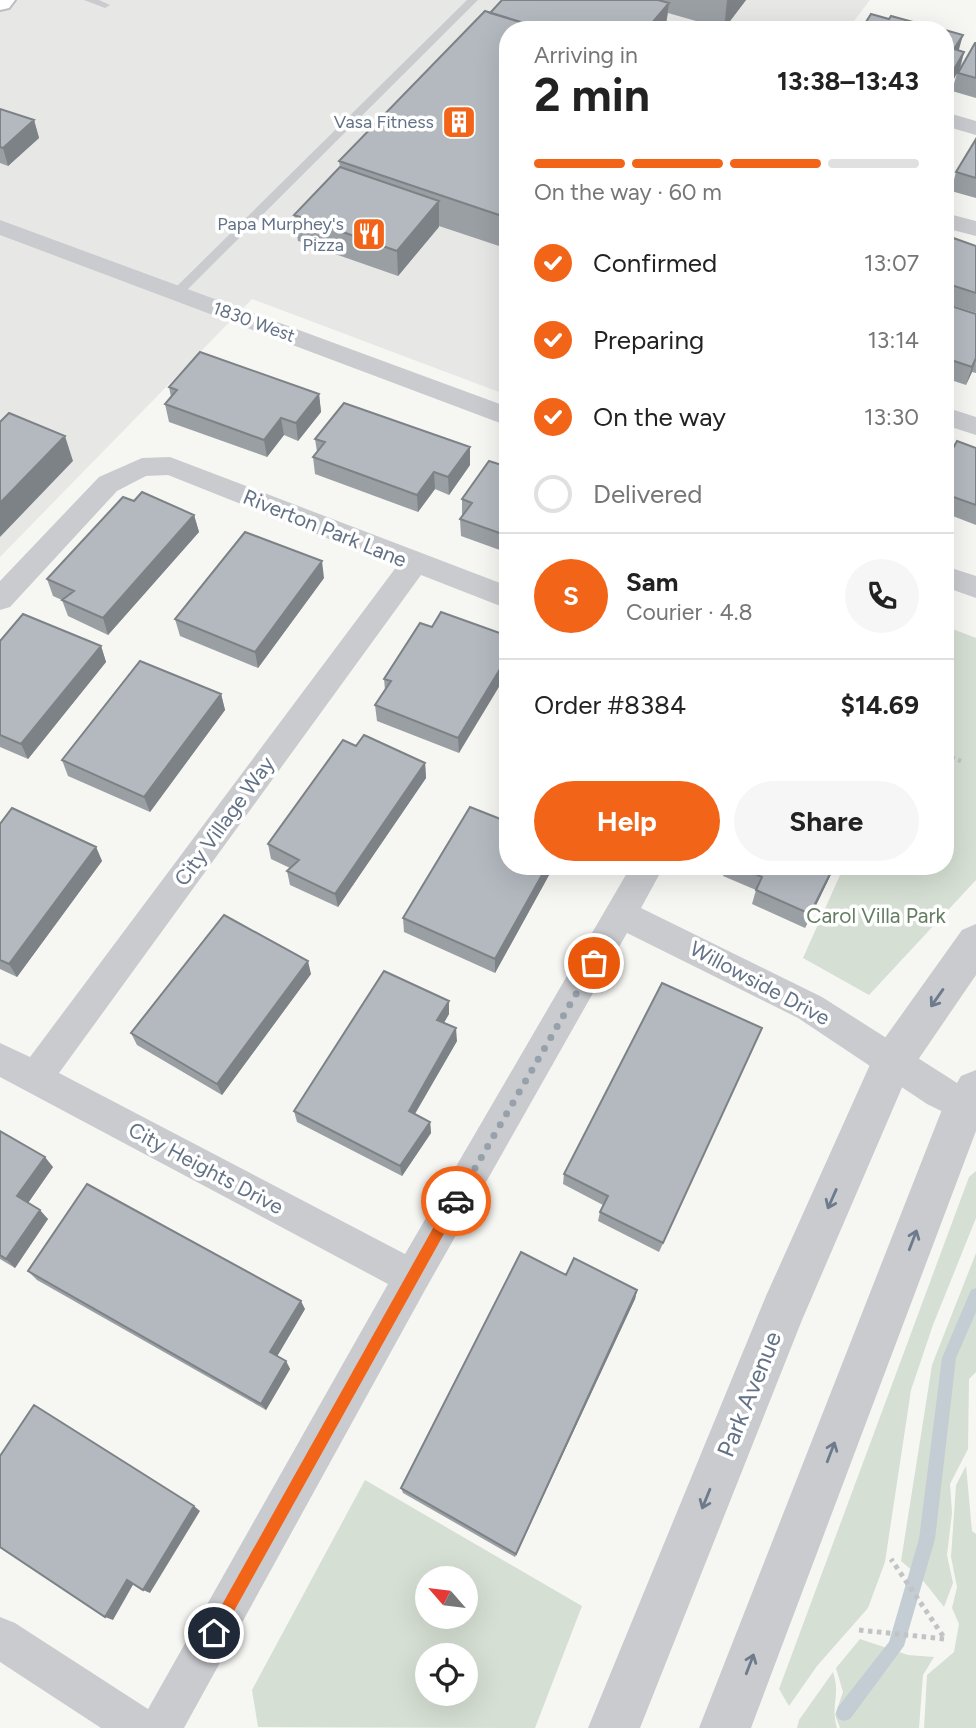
<!DOCTYPE html>
<html lang="en">
<head>
<meta charset="utf-8">
<style>
  :root { --surface:#fff; --page:#f6f6f6; --text:#222; --muted:#767676; --line:#e0e0e0; --accent:#f26417 }
  body { margin:0; font-family:Figtree,sans-serif; background:var(--page); color:var(--text); height:100vh; display:flex; flex-direction:column; font-size:26px; white-space:nowrap }
  * { box-sizing:border-box; margin:0 }
  p { font-size:23px; color:var(--muted) }
  .icon { flex:none; width:38px; height:38px; fill:none; stroke:currentColor; stroke-width:2; stroke-linecap:round; stroke-linejoin:round }
  .map { position:relative; flex:1; overflow:hidden }
  .panel { position:absolute; left:499px; top:21px; width:455px; height:854px; display:flex; flex-direction:column; background:var(--surface); border-radius:28px; box-shadow:0 7px 28px #0002 }
  .panel>* { flex:none }
  .needle { width:46px; rotate:298deg }
  .fabs { position:absolute; left:415px; top:1566px; display:grid; gap:14px }
  .fabs a { display:grid; place-items:center; width:63px; height:63px; border-radius:50%; background:var(--surface); box-shadow:0 7px 28px #0002; font-size:35px }
  .pin { position:absolute; display:grid; place-items:center; width:60px; height:60px; color:#fff; margin:-30px; border:4px solid #fff; border-radius:50%; box-shadow:0 2px 7px #0007 }
  .courier { position:absolute; display:grid; place-items:center; width:70px; height:70px; margin:-35px; border:5px solid #f26417; border-radius:50%; background:#fff; color:#222; box-shadow:0 2px 9px #0007 }
  .headline em { font-style:normal; font-weight:700 }
  .headline div { display:flex; flex-direction:column-reverse }
  .headline { display:flex; align-items:center; justify-content:space-between; height:119px; padding:0 35px }
  h1 { font-size:46px; font-weight:700; line-height:52px }
  .bar { display:grid; grid-template-columns:repeat(4,1fr); gap:10px 7px; align-content:center; height:84px; padding:0 35px }
  .bar i { height:9px; border-radius:5px; background:var(--line) }
  .bar .active { background:var(--accent) }
  .bar p { grid-column:span 4 }
  .line { display:flex; align-items:center; gap:18px; padding:0 35px; border-top:2px solid var(--line) }
  .line div { flex:1 }
  .round { display:grid; place-items:center; flex:none; width:74px; height:74px; border-radius:37px; background:var(--page) }
  ol { padding:0 35px; list-style:none }
  li { display:flex; align-items:center; gap:21px; height:77px }
  li p { margin-inline-start:auto }
  li .icon { padding:7px; border-radius:50%; background:var(--accent); color:#fff; stroke-width:4 }
  li:last-child { color:var(--muted) }
  li i { width:38px; height:38px; border:4px solid var(--line); border-radius:50% }
  .primary-button { display:flex; gap:14px; margin-top:auto; padding:14px 35px }
  .primary-button a { flex:1; height:80px; border-radius:42px; background:var(--accent); color:#fff; font-size:28px; font-weight:700; line-height:80px; text-align:center }
  .primary-button a+a { background:var(--page); color:var(--text) }
  .map>svg:first-child { display:block }
  .built { fill:#e7e8e6 }
  .green { fill:#d6dfd3; fill-rule:evenodd }
  .lines { fill:none; stroke-linecap:round; stroke-linejoin:round }
  .stream { fill:#c3cdd3; fill-rule:evenodd }
  .primary-casing { stroke:#bbbec2; stroke-width:4 }
  .path-far1 { stroke:#c2c3c5; stroke-width:4.5; stroke-dasharray:3.5 3.5; stroke-linecap:butt }
  .path { stroke:#c2c3c5; stroke-width:5; stroke-dasharray:4.5 4.5; stroke-linecap:butt }
  .service { fill:#c9cbcf; fill-rule:evenodd }
  .minor { fill:#c9cbcf; fill-rule:evenodd }
  .tertiary { fill:#c9cbcf; fill-rule:evenodd }
  .primary { fill:#fff; fill-rule:evenodd }
  .wall { fill:#9a9fa4 }
  .shaded-wall { fill:#7d8286 }
  .building { fill:#b3b9bf; stroke:#7d8286; stroke-width:2 }
  .oneway { stroke:#6d7b8d }
  .route { fill:#f26417 }
  .done { stroke:#96a1ac; stroke-width:7; stroke-dasharray:0 12.6 }
  .labels { text-anchor:middle; dominant-baseline:central; stroke-width:7; stroke-linejoin:round; paint-order:stroke }
  .far-poi-label { font-size:18px; fill:#637286; stroke:#fff; text-anchor:end }
  .far-street-label { font-size:18px; fill:#637286; stroke:#fff }
  .street-label { font-size:21px; fill:#637286; stroke:#fff }
  .park-label { font-size:21px; fill:#647d62; stroke:#fff }
  .near-street-label { font-size:24px; fill:#637286; stroke:#fff }
</style>
</head>
<body>
<div class="map">
<svg width="976" height="1728" viewBox="0 0 976 1728">
  <rect width="100%" height="100%" fill="#f6f7f3"/>
  <path class="built" d="M0,0H870L847,30H508L507,395L252,299L0,557Z"/>
  <path class="green" d="M945,626L976,638V880L869,995L803,958L844,866H945Z
    M976,1171V1218L933,1325L911,1390L885,1562L868,1608L817,1666L789,1706L779,1689L969,1177Z
    M976,1253V1372L969,1379L968,1449L950,1484L952,1513L947,1555L953,1583L944,1607L921,1578L901,1561L932,1365Z
    M966,1466L972,1531L976,1534V1728H924L927,1675L954,1652L959,1624L952,1608L957,1587L951,1557L956,1485Z
    M365,1480L582,1606L535,1728L258,1727L252,1690ZM427,1578H466V1617H427ZM427,1656H466V1694H427Z
    M860,1639L908,1655L934,1657L923,1675L919,1728H840L835,1715L843,1692L836,1668Z
    M833,1672C841,1696 830,1704 837,1728H797L799,1720Z"/>
  <g class="lines">
    <path class="stream" d="M976,1288V1312L956,1358L935,1539L904,1646L850,1719L844,1721L838,1719L836,1713L838,1707L889,1642L919,1539L942,1358L971,1290Z"/>
    <g class="primary-casing">
      <path id="primary" d="M0,0H15L9,8L0,10Z"/>
    </g>
    <path class="path-far1" d="M945,755L961,761"/>
    <path class="path" d="M859,1630L945,1639L891,1559"/>
    <path class="service" d="M84,0H99L110,5L105,8Z
      M467,0H478L181,296H173V290Z"/>
    <path class="minor" d="M945,112L976,121V135L945,126Z
      M945,213L976,221V236L945,228Z
      M0,220L508,407V426L0,235Z
      M945,407L976,417V435L945,425Z
      M170,457L508,586V609L421,575L59,1073L405,1254L631,866H664L641,908L822,997L976,1095V1128L927,1104L798,1018L627,933L425,1290L184,1728H101L0,1662V1617L15,1623L148,1709L388,1284L0,1077V1043L30,1057L397,566L168,475L146,476L117,491L10,607L0,610V581L99,477L142,458Z
      M945,566L976,576V598L945,587Z"/>
    <path class="tertiary" d="M976,924V975L907,1076L802,1320L640,1728H588L766,1296L877,1049L962,930Z
      M976,1070V1131L751,1728H699L943,1107L961,1076Z"/>
    <use href="#primary" class="primary"/>
  </g>
  <path class="wall" d="M502,0H746L724,29L668,13L665,30H508V249L439,226L398,276L298,241L294,215L340,167L339,161Z
    M945,30L959,51L964,52L960,70L976,43V98L952,91L957,73L948,89L945,88Z
    M0,109L34,120L39,138L8,166L0,163Z
    M976,139V198L951,191L956,172Z
    M945,235L976,246V313L945,303Z
    M945,304L976,314V373L972,372L966,385L945,378Z
    M169,387L319,394L321,412L298,441L284,435L267,457L169,422L165,404L171,397Z
    M315,439L470,447V465L449,495L435,489L418,512L315,474L313,457L317,452Z
    M976,448V525L945,513V463Z
    M508,467V553L461,536L460,519L462,516V499Z
    M194,515L199,532L108,635L68,616L62,600L53,596L47,579Z
    M324,578L258,668L180,636L175,619Z
    M432,627L508,636L459,753L377,721L375,705L385,690L384,679Z
    M0,641L101,646L106,662L28,759L0,747Z
    M221,694L225,710L150,812L68,776L62,760Z
    M425,763L426,778L338,907L290,885L287,871L290,868L271,859L268,844Z
    M0,824L96,847L102,861L17,977L0,969Z
    M508,866H554L495,973L404,932L403,918Z
    M726,866H835L805,928L752,904L756,890L723,876Z
    M311,974L222,1095L137,1045L131,1033Z
    M449,1001V1014L444,1023L457,1041L415,1114L430,1122L431,1133L402,1176L297,1122L294,1111Z
    M762,1028L659,1252L598,1221L600,1212L603,1205L563,1184L564,1174Z
    M0,1131L53,1167L28,1203L48,1219L15,1268L0,1259Z
    M28,1271L305,1309L277,1356L286,1361L290,1369L266,1410L37,1280Z
    M566,1275L637,1290L635,1299L515,1557L403,1493L401,1488Z"/>
  <path class="shaded-wall" d="M727,0H746L724,29Z
    M669,3L665,30H646Z
    M963,35L958,53L954,49Z
    M964,52L959,70L948,89L953,71Z
    M34,120L39,138L8,166L3,148Z
    M439,201V227L398,276L397,251Z
    M976,358L972,372L966,385L972,367Z
    M319,394L321,412L298,441L296,423Z
    M281,418L284,435L267,457L264,440Z
    M65,436L73,461L0,537V503Z
    M470,447V465L449,495L448,477Z
    M434,472L435,489L418,512L417,495Z
    M194,515L199,532L108,635L103,618Z
    M322,561L324,578L258,668L255,652Z
    M101,646L106,662L28,759L21,744Z
    M508,656V672L459,753L458,738Z
    M221,694L225,710L150,812L144,797Z
    M425,763L426,778L338,907L335,894Z
    M96,847L102,861L17,977L9,964Z
    M547,866H554L495,973V959Z
    M834,866H835L805,928L810,914Z
    M308,961L311,974L222,1095L217,1084Z
    M449,1001V1014L438,1032L437,1020Z
    M456,1028L457,1041L410,1122L409,1111Z
    M762,1028L757,1040L659,1252L663,1243Z
    M430,1122L431,1133L402,1176L400,1166Z
    M45,1157L53,1167L26,1206L17,1196Z
    M40,1210L48,1219L15,1268L6,1259Z
    M637,1290L635,1299L515,1557L516,1554Z
    M301,1301L305,1309L275,1360L270,1352Z
    M286,1361L290,1369L266,1410L261,1404Z
    M194,1506L200,1511L150,1593L143,1590Z
    M127,1580L134,1583L113,1620L105,1617Z"/>
  <path class="building" d="M502,0H658L669,3L646,30H547L490,13Z
    M485,11L547,30H508V218L339,161Z
    M871,14L889,19L891,16L942,30H861Z
    M945,30L963,35L954,49L964,52L953,71L945,69Z
    M975,43H976V78L958,73Z
    M0,109L34,120L3,148L0,147Z
    M976,139V178L956,172Z
    M340,167L439,201L397,251L294,215Z
    M945,235L976,246V293L945,283Z
    M945,304L976,314V358L972,367L945,358Z
    M200,352L319,394L296,423L281,418L264,440L165,404L177,390L169,387Z
    M344,403L470,447L448,477L434,472L417,495L313,457L325,442L315,439Z
    M9,413L65,436L0,503V422Z
    M957,441L976,448V505L945,494V463Z
    M489,461L508,467V536L460,519L472,503L462,499Z
    M142,492L194,515L103,618L62,600L74,591L47,579L123,497L134,501Z
    M245,532L322,561L255,652L175,619Z
    M441,612L508,636V656L458,738L375,705L391,681L384,679L420,623L432,627Z
    M23,614L101,646L21,744L0,735V641Z
    M140,661L221,694L144,797L62,760Z
    M364,735L425,763L335,894L287,871L299,860L268,844L343,740L356,746Z
    M470,807L508,822V866H547L495,959L403,918Z
    M12,808L96,847L9,964L0,960V824Z
    M737,866H834L810,914L756,890L762,877Z
    M224,915L308,961L217,1084L131,1033Z
    M384,971L449,1001L437,1020L456,1028L409,1111L430,1122L400,1166L294,1111Z
    M662,983L762,1028L663,1243L600,1212L608,1196L564,1174Z
    M0,1131L45,1157L17,1196L40,1210L6,1259L0,1255Z
    M87,1184L301,1301L270,1352L286,1361L261,1404L28,1271Z
    M521,1252L566,1275L574,1258L637,1290L516,1554L401,1488Z
    M34,1405L194,1506L143,1590L127,1580L105,1617L0,1547V1456Z"/>
  <defs><path id="oneway-shaft" d="M-6 0H5M1.5-3L5.5 0L1.5 3" fill="none" stroke-width="1.6" stroke-linecap="round" stroke-linejoin="round" transform="scale(1.75)"/></defs>
  <g class="oneway">
    <use href="#oneway-shaft" transform="translate(937 998) rotate(125)"/>
    <use href="#oneway-shaft" transform="translate(832 1199) rotate(114)"/>
    <use href="#oneway-shaft" transform="translate(913 1240) rotate(-69)"/>
    <use href="#oneway-shaft" transform="translate(831 1452) rotate(-69)"/>
    <use href="#oneway-shaft" transform="translate(706 1499) rotate(112)"/>
    <use href="#oneway-shaft" transform="translate(750 1664) rotate(-69)"/>
  </g>
  <path class="route" d="M456,1194L460,1196V1205L219,1638H209V1628L451,1196Z"/>
  <g class="lines">
    <path class="done" d="M456,1201L594,963"/>
  </g>
  <defs>
    <g id="building-square" transform="scale(1.75)"><rect x="-9" y="-9" width="18" height="18" rx="4" fill="#f26417" stroke="#fff"/><path d="M-4-6H4V6H1V3H-1V6H-4ZM-2.5-4.3h1.7v1.8h-1.7ZM.8-4.3h1.7v1.8H.8ZM-2.5-1h1.7V.8h-1.7ZM.8-1h1.7V.8H.8Z" fill="#fff"/></g>
    <g id="restaurant-square" transform="scale(1.75)"><rect x="-9" y="-9" width="18" height="18" rx="4" fill="#f26417" stroke="#fff"/><path d="M-5-6h1v4h1v-4h1v4h1v-4h1v5L-1.5 .5V6h-2V.5L-5-1ZM5-6V6H3V1.5H1.5Q1.5-4 5-6Z" fill="#fff"/></g>
  </defs>
  <g fill-rule="evenodd">
    <use href="#building-square" x="459" y="122"/>
    <use href="#restaurant-square" x="369" y="234"/>
  </g>
  <g class="labels">
    <g class="far-poi-label">
      <text x="434" y="122">Vasa Fitness</text>
      <text x="344" y="224">Papa Murphey's<tspan x="344" dy="21">Pizza</tspan></text>
    </g>
    <g class="far-street-label">
      <text transform="translate(254 322) rotate(20)">1830 West</text>
    </g>
    <g class="street-label">
      <text transform="translate(325 528) rotate(22)">Riverton Park Lane</text>
      <text transform="translate(224 821) rotate(-54)">City Village Way</text>
      <text transform="translate(760 983) rotate(28)">Willowside Drive</text>
      <text transform="translate(206 1168) rotate(28)">City Heights Drive</text>
    </g>
    <g class="park-label">
      <text x="876" y="915">Carol Villa Park</text>
    </g>
    <g class="near-street-label">
      <text transform="translate(749 1394) rotate(-68)">Park Avenue</text>
    </g>
  </g>
</svg>
<div class="fabs">
<a><svg class="needle" viewBox="-14 -14 28 28"><path d="M0-13l5 13h-10z" fill="#e53935"/><path d="M0 13l5-13h-10z" fill="#767676"/></svg></a>
<a><svg class="icon" aria-label="locate" viewBox="0 0 24 24"><circle cx="12" cy="12" r="6"/><path d="M12 2v4M12 18v4M2 12h4M18 12h4"/></svg></a>
</div>
<div class="pin" style="left:594px;top:963px;background:#ea580c"><svg class="icon" aria-label="bag" viewBox="0 0 24 24"><path d="M5 8h14l-1 12H6zM9 8a3 3 0 0 1 6 0"/></svg></div>
<div class="pin" style="left:214px;top:1633px;background:#1f2937"><svg class="icon" aria-label="home" viewBox="0 0 24 24"><path d="M3 11l9-7 9 7M6 9v11h12V9"/></svg></div>
<div class="courier" style="left:456px;top:1201px"><svg class="icon" aria-label="car" viewBox="0 0 24 24"><path d="M5 17H2v-5l4-1 3-4h7l3 4 3 1v5h-3M9 17h6M6 11h13"/><circle cx="7" cy="17" r="2"/><circle cx="17" cy="17" r="2"/></svg></div>
<section class="panel">
<div class="headline"><div><h1>2 min</h1><p>Arriving in</p></div><em>13:38–13:43</em></div>
<div class="bar"><i class="active"></i><i class="active"></i><i class="active"></i><i></i><p>On the way · 60 m</p></div>
<ol>
<li><svg class="icon" aria-label="check" viewBox="0 0 24 24"><path d="M5 12l5 5 9-10"/></svg>Confirmed<p>13:07</p></li>
<li><svg class="icon" aria-label="check" viewBox="0 0 24 24"><path d="M5 12l5 5 9-10"/></svg>Preparing<p>13:14</p></li>
<li><svg class="icon" aria-label="check" viewBox="0 0 24 24"><path d="M5 12l5 5 9-10"/></svg>On the way<p>13:30</p></li>
<li><i></i>Delivered</li>
</ol>
<div class="line" style="height:126px"><b class="round" style="background:var(--accent);color:#fff">S</b><div><b>Sam</b><p>Courier · 4.8</p></div><a class="round"><svg class="icon" aria-label="phone" viewBox="0 0 24 24"><path d="M5 4h4l2 5-3 2q2 4 5 5l2-3 5 2v4C11 20 4 13 5 4z"/></svg></a></div>
<div class="line" style="height:91px"><div>Order #8384</div><b>$14.69</b></div>
<div class="primary-button"><a>Help</a><a>Share</a></div>
</section>
</div>
</body>
</html>
